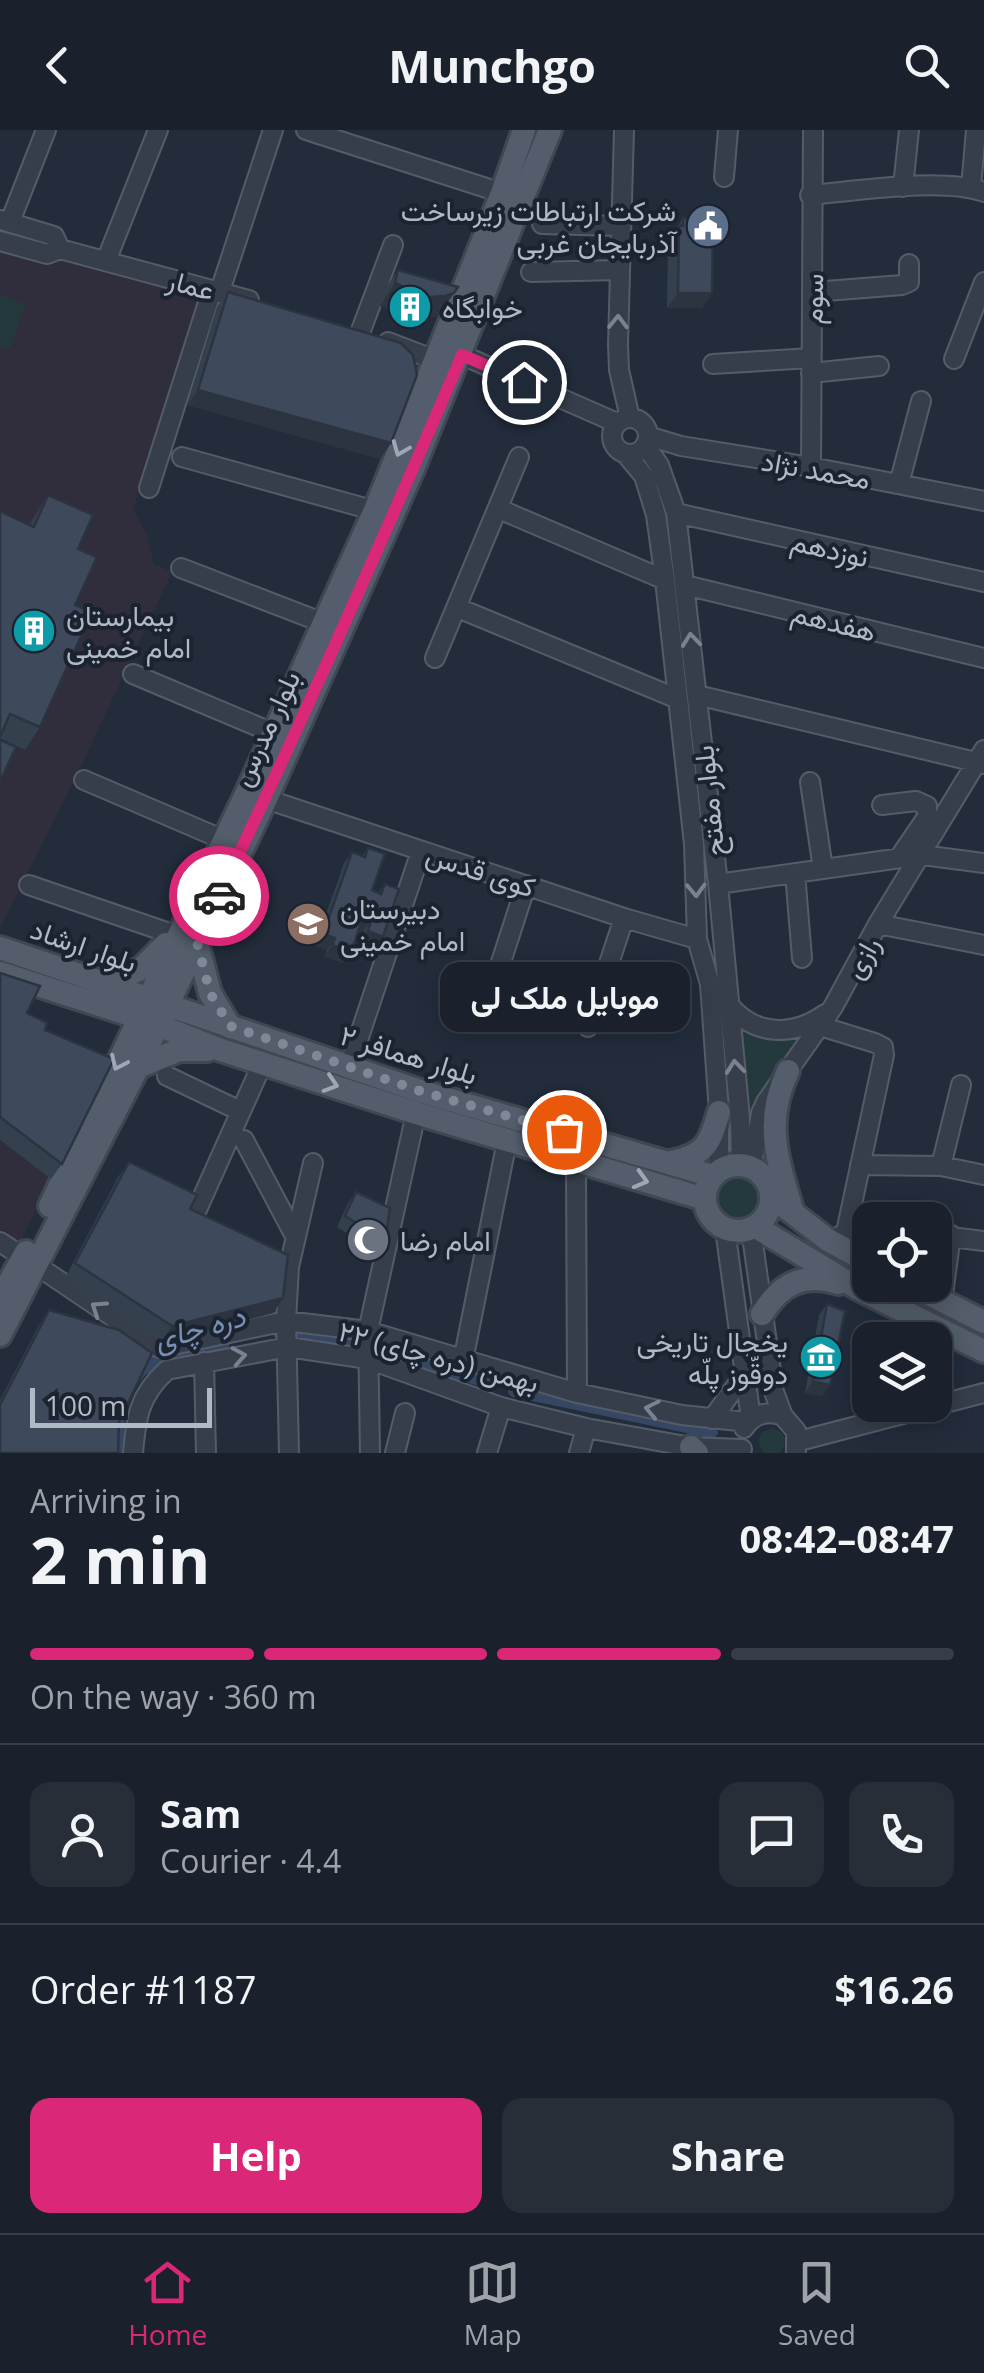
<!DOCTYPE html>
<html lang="en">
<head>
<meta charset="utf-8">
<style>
  :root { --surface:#1a212c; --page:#272e38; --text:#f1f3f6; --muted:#9fa3a9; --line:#383e48; --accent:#db2777 }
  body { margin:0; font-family:"Open Sans",Vazirmatn,sans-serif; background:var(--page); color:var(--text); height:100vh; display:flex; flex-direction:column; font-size:38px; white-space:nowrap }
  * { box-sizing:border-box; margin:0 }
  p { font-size:32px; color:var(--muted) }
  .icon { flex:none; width:55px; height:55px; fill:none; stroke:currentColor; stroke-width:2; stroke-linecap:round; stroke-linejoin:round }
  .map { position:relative; height:1323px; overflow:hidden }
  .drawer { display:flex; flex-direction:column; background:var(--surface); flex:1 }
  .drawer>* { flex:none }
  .controls { position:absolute; left:852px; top:1072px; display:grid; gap:20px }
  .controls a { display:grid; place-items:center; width:100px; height:100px; border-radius:20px; background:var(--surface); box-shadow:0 5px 25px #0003,0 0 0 2px var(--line); font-size:50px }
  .scale { position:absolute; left:30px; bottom:25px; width:182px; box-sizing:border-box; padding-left:10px; border:5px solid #b1b9c7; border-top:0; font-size:28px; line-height:35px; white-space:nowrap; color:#b1b9c7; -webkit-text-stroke:8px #1b2330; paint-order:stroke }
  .pin { position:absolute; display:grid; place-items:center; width:85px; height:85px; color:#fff; margin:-42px; border:5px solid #fff; border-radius:50%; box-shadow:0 2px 10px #0007 }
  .courier { position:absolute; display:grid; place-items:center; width:100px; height:100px; margin:-50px; border:8px solid #db2777; border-radius:50%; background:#fff; color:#222; box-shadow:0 2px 12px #0007 }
  .bubble { position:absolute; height:70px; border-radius:20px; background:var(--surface); box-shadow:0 5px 25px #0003,0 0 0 2px var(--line); font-size:32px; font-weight:700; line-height:70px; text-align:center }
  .overview em { font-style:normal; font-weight:700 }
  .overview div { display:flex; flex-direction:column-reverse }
  .overview { display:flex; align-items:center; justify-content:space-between; height:170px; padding:0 30px }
  h1 { font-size:65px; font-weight:700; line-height:75px }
  .bar { display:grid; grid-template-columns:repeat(4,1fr); gap:15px 10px; align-content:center; height:120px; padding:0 30px }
  .bar i { height:12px; border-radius:8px; background:var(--line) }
  .bar .selected { background:var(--accent) }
  .bar p { grid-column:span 4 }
  .line { display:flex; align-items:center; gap:25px; padding:0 30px; border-top:2px solid var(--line) }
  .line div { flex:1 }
  .round { display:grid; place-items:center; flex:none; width:105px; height:105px; border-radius:20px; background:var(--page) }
  .primary-button { display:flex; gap:20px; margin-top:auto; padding:20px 30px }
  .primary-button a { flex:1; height:115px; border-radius:20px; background:var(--accent); color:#fff; font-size:40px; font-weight:700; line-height:115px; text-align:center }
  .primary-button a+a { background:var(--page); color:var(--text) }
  header { display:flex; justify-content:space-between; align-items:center; height:130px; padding:0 30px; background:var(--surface); font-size:45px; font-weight:700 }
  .dock { display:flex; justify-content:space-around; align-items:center; height:140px; border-top:2px solid var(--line); background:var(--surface); font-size:28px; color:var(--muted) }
  .dock a { display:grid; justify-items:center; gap:5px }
  .dock .selected { color:var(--accent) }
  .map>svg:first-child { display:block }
  .medical { fill:#302e3c }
  .green { fill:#24393c }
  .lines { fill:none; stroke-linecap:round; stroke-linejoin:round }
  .canal { stroke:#354763; stroke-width:12 }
  .minor-casing { stroke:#545c69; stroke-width:22 }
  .major-casing { stroke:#3f4754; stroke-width:28 }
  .minor { stroke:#363e4b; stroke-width:18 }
  .major { stroke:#535d6b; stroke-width:22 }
  .wall { fill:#35404e }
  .shaded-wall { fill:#2b3440 }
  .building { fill:#3e4a5b; stroke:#2b3440; stroke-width:2.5 }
  .oneway { stroke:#7a828f }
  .oneway2 { stroke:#9ea7b5 }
  .done { stroke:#7f8896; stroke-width:10; stroke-dasharray:0 18 }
  .route { stroke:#db2777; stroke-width:12 }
  .labels { text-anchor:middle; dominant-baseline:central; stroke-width:8; stroke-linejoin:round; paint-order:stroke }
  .poi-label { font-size:28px; fill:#b1b9c7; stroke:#1b2330; text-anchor:start }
  .street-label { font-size:28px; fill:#b1b9c7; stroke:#1b2330 }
  .water-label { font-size:30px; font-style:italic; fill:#788fb0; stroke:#1b2330 }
</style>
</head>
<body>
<header><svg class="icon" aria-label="back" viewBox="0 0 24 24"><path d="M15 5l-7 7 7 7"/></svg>Munchgo<svg class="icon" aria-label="search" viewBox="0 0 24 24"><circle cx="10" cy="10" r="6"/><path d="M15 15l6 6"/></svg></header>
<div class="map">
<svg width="984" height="1323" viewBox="0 0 984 1323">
  <rect width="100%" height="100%" fill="#222c3b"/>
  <path class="medical" d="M0,121L67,129L203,168L133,379L147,405L154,434L172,442L82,634L0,798Z
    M0,1010L51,1049L21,1111L0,1102Z"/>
  <path class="green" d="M0,165L25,174L10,219L0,216Z
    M741,898L777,906L815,898L751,985Z
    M718 1069a20 20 0 1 1 40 0a20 20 0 1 1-40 0Z
    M759 1312a13 13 0 1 1 26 0a13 13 0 1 1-26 0Z"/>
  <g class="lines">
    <path class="canal" d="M278,1202L323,1205L358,1215
      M378,1221L490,1253
      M134,1249C152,1223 195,1219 224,1213
      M514,1261L712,1302
      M119,1323L118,1283L121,1277"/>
    <g class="minor-casing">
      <path id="minor" d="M306,0L502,63
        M624,0L618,214L619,240L630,288
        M724,47L728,0
        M903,57L909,0
        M971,57L976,0
        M810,65C857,61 942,47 984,62
        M1,90L54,106L60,119
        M10,92L46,0
        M542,94L621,96
        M0,111L47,124L60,119L249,170
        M106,131L158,0
        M531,142L619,140
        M220,161L273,0
        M813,162L902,155L909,152V134
        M360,203L393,115
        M388,212L435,230
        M462,225L617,293
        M954,229L984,152
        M713,234L811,228
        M811,243L879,236
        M612 306a18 18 0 1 1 36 0a18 18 0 1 1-36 0Z
        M648,306L681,316L811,337L984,371
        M645,315L659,335L676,383L718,754L740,988L741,1035
        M625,323L644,346L656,385L665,450L694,714L697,809L710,854L719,982V1041
        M182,327L383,383
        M811,337L813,0
        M899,354L921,271
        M149,358L212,160
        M499,379L665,450
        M676,383L984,452
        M181,438L321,492
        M685,455L984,528
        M458,478L678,569
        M435,528L519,327
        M133,544L273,603
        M697,565L984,634
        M84,650L224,710
        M810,652L823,739
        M266,669L624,788L697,809
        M882,675L916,671L927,676V687L899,728
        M795,743L802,828
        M718,754L922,725L984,733
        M29,755L178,806
        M878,794L984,815
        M490,866L526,755
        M729,875C755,906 793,907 825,884
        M820,896L875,913L883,917L884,925L846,1102L831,1112
        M588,897L624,788
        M349,937L421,721
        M167,946L240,981
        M244,1010L295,1106
        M576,1032L577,1263
        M860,1035L941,1036L984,1045
        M941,1036L961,955
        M751,1038L761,983L766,972L833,877L878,794L984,620
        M202,1098L191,1093L263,932
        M725,1099L751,1289
        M751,1099L774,1262L783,1286
        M846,1102L870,1103
        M935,1105L984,1111
        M0,1112L23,1127
        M36,1135L159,1218L286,1191L368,1201L577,1263L682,1285L748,1292
        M942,1172L951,1105
        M463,1231L507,1011
        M204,1232L206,1323
        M712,1289L744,1245
        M744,1298C753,1284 768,1280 783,1286L796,1301V1323
        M799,1311L984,1263
        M133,1323C136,1288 139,1265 167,1240L288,1217L368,1229L501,1277L586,1298L691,1317L742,1319
        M289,1323L286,1191L289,1137L313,1033
        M370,1323L368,1201L418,974
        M395,1323L405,1283
        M487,1323L501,1277
        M579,1323L586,1298"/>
    </g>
    <g class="major-casing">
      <path id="major" d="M197,813L210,863L230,897
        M0,818L423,962L713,1046
        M0,843L140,888L221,920L416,983L705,1069
        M106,853L141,839L166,814
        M138,937L179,920H207
        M788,941C763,993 778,1031 793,1083
        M671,1032C706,1025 710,1013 719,982
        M705 1068a33 33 0 1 1 66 0a33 33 0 1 1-66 0Z
        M781,1074L828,1110L870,1133
        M50,1076L248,660L375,380L502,63L524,0
        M756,1097L859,1159L984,1221
        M911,1155L984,1192
        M0,1169L26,1122
        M762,1184C780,1154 804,1142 838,1153
        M0,1205L138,937L266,669L413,339L550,0
        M691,1317L697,1323"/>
    </g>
    <use href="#minor" class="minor"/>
    <use href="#major" class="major"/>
  </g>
  <path class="wall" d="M683,88L712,163L702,178H667L668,111Z
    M398,140L458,157L438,186L429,188L412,189L380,176L382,163Z
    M228,162L380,329L187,275L217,177Z
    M48,365L78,419L75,475L40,597L25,620L0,608L29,395Z
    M368,718L372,760L379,762L385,754L383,807L375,818L360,812L363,802L359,801L351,822L343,833L324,827L327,820L315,816L344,733L352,722L362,726Z
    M0,843L27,883L45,900L62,1034L51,1049L0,1010Z
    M129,1032L190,1079L283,1168L273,1183L161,1212L65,1148L118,1047Z
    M356,1062L385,1111L377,1123L337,1097L348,1073Z
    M827,1174L830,1255L822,1266L805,1263L819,1185Z
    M49,1180L119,1292L0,1323V1270L39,1195Z"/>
  <path class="shaded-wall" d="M395,153L454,163L438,186L429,188L412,189L380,176Z
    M678,163H712L702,178H667Z
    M198,260L391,313L380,329L187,275Z
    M363,788L371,791L363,802L355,799Z
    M368,801L383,807L375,818L360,812Z
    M323,804L335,808L327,820L315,816Z
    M332,815L351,822L343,833L324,827Z
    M283,1168L273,1183L161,1212L172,1196Z
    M813,1251L830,1255L822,1266L805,1263Z"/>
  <path class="building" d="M683,88H710V97H713L712,163H678L679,96H683Z
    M398,140L458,157L454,163L445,166L428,167L395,153Z
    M228,162L401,213L413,225L417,245L391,313L198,260Z
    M48,365L93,385L78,419L97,427L75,475L92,482L40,597L10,584L0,607V381L34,397Z
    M0,610L16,617L0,652Z
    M368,718L385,724L372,760L381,764L385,754L399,759L383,807L368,801L371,791L363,788L351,822L332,815L335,808L323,804L352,722L365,727Z
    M0,843L40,856L27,883L47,893L45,900L114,929L62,1034L0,987Z
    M129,1032L197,1065L190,1079L288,1125L283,1168L172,1196L75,1133Z
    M356,1062L390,1078L385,1111L345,1086Z
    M827,1174L845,1181L830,1255L813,1251Z
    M49,1180L119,1200L152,1223L119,1292L118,1323H0V1275Z"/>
  <defs><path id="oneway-chevron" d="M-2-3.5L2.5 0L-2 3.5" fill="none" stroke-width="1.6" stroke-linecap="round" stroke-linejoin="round" transform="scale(2.5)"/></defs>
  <g class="oneway">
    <use href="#oneway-chevron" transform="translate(618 192) rotate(-89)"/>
    <use href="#oneway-chevron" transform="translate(691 510) rotate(-96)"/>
    <use href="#oneway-chevron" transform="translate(696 760) rotate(88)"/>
    <use href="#oneway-chevron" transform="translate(735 937) rotate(-96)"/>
    <use href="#oneway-chevron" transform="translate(98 1178) rotate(-146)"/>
    <use href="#oneway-chevron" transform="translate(239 1226) rotate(-10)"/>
    <use href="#oneway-chevron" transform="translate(652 1279) rotate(-168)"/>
  </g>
  <g class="oneway2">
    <use href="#oneway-chevron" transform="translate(400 319) rotate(112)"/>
    <use href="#oneway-chevron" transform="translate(118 933) rotate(115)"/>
    <use href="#oneway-chevron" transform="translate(331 954) rotate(18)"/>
    <use href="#oneway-chevron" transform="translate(641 1050) rotate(16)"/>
  </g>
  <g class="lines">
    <path class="done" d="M219,766L197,812L210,863L230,896L423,962L564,1002"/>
    <path class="route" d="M219,766C304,588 384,407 462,225L524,252"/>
  </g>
  <defs>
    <g id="civic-disc" transform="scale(2.25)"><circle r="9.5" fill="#5c6f8a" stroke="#1b2330"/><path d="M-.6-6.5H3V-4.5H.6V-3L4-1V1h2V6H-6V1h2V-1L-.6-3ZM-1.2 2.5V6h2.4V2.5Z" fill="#fff"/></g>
    <g id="building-disc" transform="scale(2.25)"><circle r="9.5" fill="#0f9aa8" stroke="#1b2330"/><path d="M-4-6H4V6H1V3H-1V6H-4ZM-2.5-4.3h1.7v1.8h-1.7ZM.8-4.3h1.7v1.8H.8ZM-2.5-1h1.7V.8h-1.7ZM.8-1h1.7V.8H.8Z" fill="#fff"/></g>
    <g id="school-disc" transform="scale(2.25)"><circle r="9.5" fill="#8d6e63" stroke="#1b2330"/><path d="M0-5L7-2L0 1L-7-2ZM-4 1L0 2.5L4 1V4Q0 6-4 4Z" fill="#fff"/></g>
    <g id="mosque-disc" transform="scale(2.25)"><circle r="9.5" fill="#6b7280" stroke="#1b2330"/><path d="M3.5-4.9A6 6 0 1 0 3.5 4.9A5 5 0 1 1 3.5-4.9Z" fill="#fff"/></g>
    <g id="museum-disc" transform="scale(2.25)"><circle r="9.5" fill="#0f9aa8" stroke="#1b2330"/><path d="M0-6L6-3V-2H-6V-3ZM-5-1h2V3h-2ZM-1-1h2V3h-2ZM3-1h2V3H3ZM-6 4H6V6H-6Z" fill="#fff"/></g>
  </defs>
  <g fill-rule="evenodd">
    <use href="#civic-disc" x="708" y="96"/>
    <use href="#building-disc" x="410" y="177"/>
    <use href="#building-disc" x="34" y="501"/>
    <use href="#school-disc" x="308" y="794"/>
    <use href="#mosque-disc" x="368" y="1110"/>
    <use href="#museum-disc" x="821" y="1227"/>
  </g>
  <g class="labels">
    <g class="poi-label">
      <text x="676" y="80" text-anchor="end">شرکت ارتباطات زیرساخت<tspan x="676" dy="32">آذربایجان غربی</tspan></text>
      <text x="442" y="177">خوابگاه</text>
      <text x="66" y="485">بیمارستان<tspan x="66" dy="32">امام خمینی</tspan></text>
      <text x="340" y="778">دبیرستان<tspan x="340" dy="32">امام خمینی</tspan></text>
      <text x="400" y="1110">امام رضا</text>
      <text x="788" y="1211" text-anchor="end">یخچال تاریخی<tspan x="788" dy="32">دوقّوز پلّه</tspan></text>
    </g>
    <g class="street-label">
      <text transform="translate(191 154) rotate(15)">عمار</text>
      <text transform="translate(812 169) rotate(-89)">سوم</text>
      <text transform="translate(816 339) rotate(10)">محمد نژاد</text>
      <text transform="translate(830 418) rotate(13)">نوزدهم</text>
      <text transform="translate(834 491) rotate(14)">هفدهم</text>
      <text transform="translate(265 598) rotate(-65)">بلوار مدرس</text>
      <text transform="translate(708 671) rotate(-96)">بلوار مفتح</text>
      <text transform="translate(481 740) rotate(18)">کوی قدس</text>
      <text transform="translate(84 815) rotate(19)">بلوار ارشاد</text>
      <text transform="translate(861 827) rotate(-61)">رازی</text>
      <text transform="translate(409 924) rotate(17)">بلوار همافر ۲</text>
      <text transform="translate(439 1226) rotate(15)">۲۲ بهمن (دره چای)</text>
    </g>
    <g class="water-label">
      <text transform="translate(199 1197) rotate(-16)">دره چای</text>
    </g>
  </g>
</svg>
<div class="controls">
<a><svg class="icon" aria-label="locate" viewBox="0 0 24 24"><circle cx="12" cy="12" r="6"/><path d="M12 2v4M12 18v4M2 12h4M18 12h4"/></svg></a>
<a><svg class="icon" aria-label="layers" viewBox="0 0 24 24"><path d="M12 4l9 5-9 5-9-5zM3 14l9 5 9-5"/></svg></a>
</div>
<div class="scale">100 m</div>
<div class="pin" style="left:564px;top:1002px;background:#ea580c"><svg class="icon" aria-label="bag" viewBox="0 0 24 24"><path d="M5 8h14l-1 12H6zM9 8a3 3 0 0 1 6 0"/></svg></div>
<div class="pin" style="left:524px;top:252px;background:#1f2937"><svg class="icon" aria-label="home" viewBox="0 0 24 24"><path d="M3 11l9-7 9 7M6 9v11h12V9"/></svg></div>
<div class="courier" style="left:219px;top:766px"><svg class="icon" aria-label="car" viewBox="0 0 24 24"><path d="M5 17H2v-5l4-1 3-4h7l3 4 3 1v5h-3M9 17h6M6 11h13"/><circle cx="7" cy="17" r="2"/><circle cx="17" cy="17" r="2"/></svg></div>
<div class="bubble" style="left:440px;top:832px;width:250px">موبایل ملک لی</div>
</div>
<section class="drawer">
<div class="overview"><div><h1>2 min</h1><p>Arriving in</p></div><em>08:42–08:47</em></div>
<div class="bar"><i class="selected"></i><i class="selected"></i><i class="selected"></i><i></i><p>On the way · 360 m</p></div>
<div class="line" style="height:180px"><a class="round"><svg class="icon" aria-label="person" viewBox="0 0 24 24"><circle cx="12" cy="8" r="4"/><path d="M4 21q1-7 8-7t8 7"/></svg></a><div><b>Sam</b><p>Courier · 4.4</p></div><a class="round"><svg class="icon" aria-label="chat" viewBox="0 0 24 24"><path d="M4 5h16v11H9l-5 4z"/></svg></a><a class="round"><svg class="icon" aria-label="phone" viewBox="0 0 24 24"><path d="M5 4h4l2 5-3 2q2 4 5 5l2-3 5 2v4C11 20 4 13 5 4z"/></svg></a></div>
<div class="line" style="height:130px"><div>Order #1187</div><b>$16.26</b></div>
<div class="primary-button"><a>Help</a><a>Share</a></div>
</section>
<nav class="dock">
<a class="selected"><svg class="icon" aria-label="home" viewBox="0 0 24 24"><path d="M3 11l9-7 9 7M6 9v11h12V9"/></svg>Home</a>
<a><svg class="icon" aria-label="map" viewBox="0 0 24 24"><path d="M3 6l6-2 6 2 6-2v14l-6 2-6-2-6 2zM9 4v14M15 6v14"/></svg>Map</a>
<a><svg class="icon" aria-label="saved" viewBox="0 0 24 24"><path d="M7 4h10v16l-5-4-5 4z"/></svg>Saved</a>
</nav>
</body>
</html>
